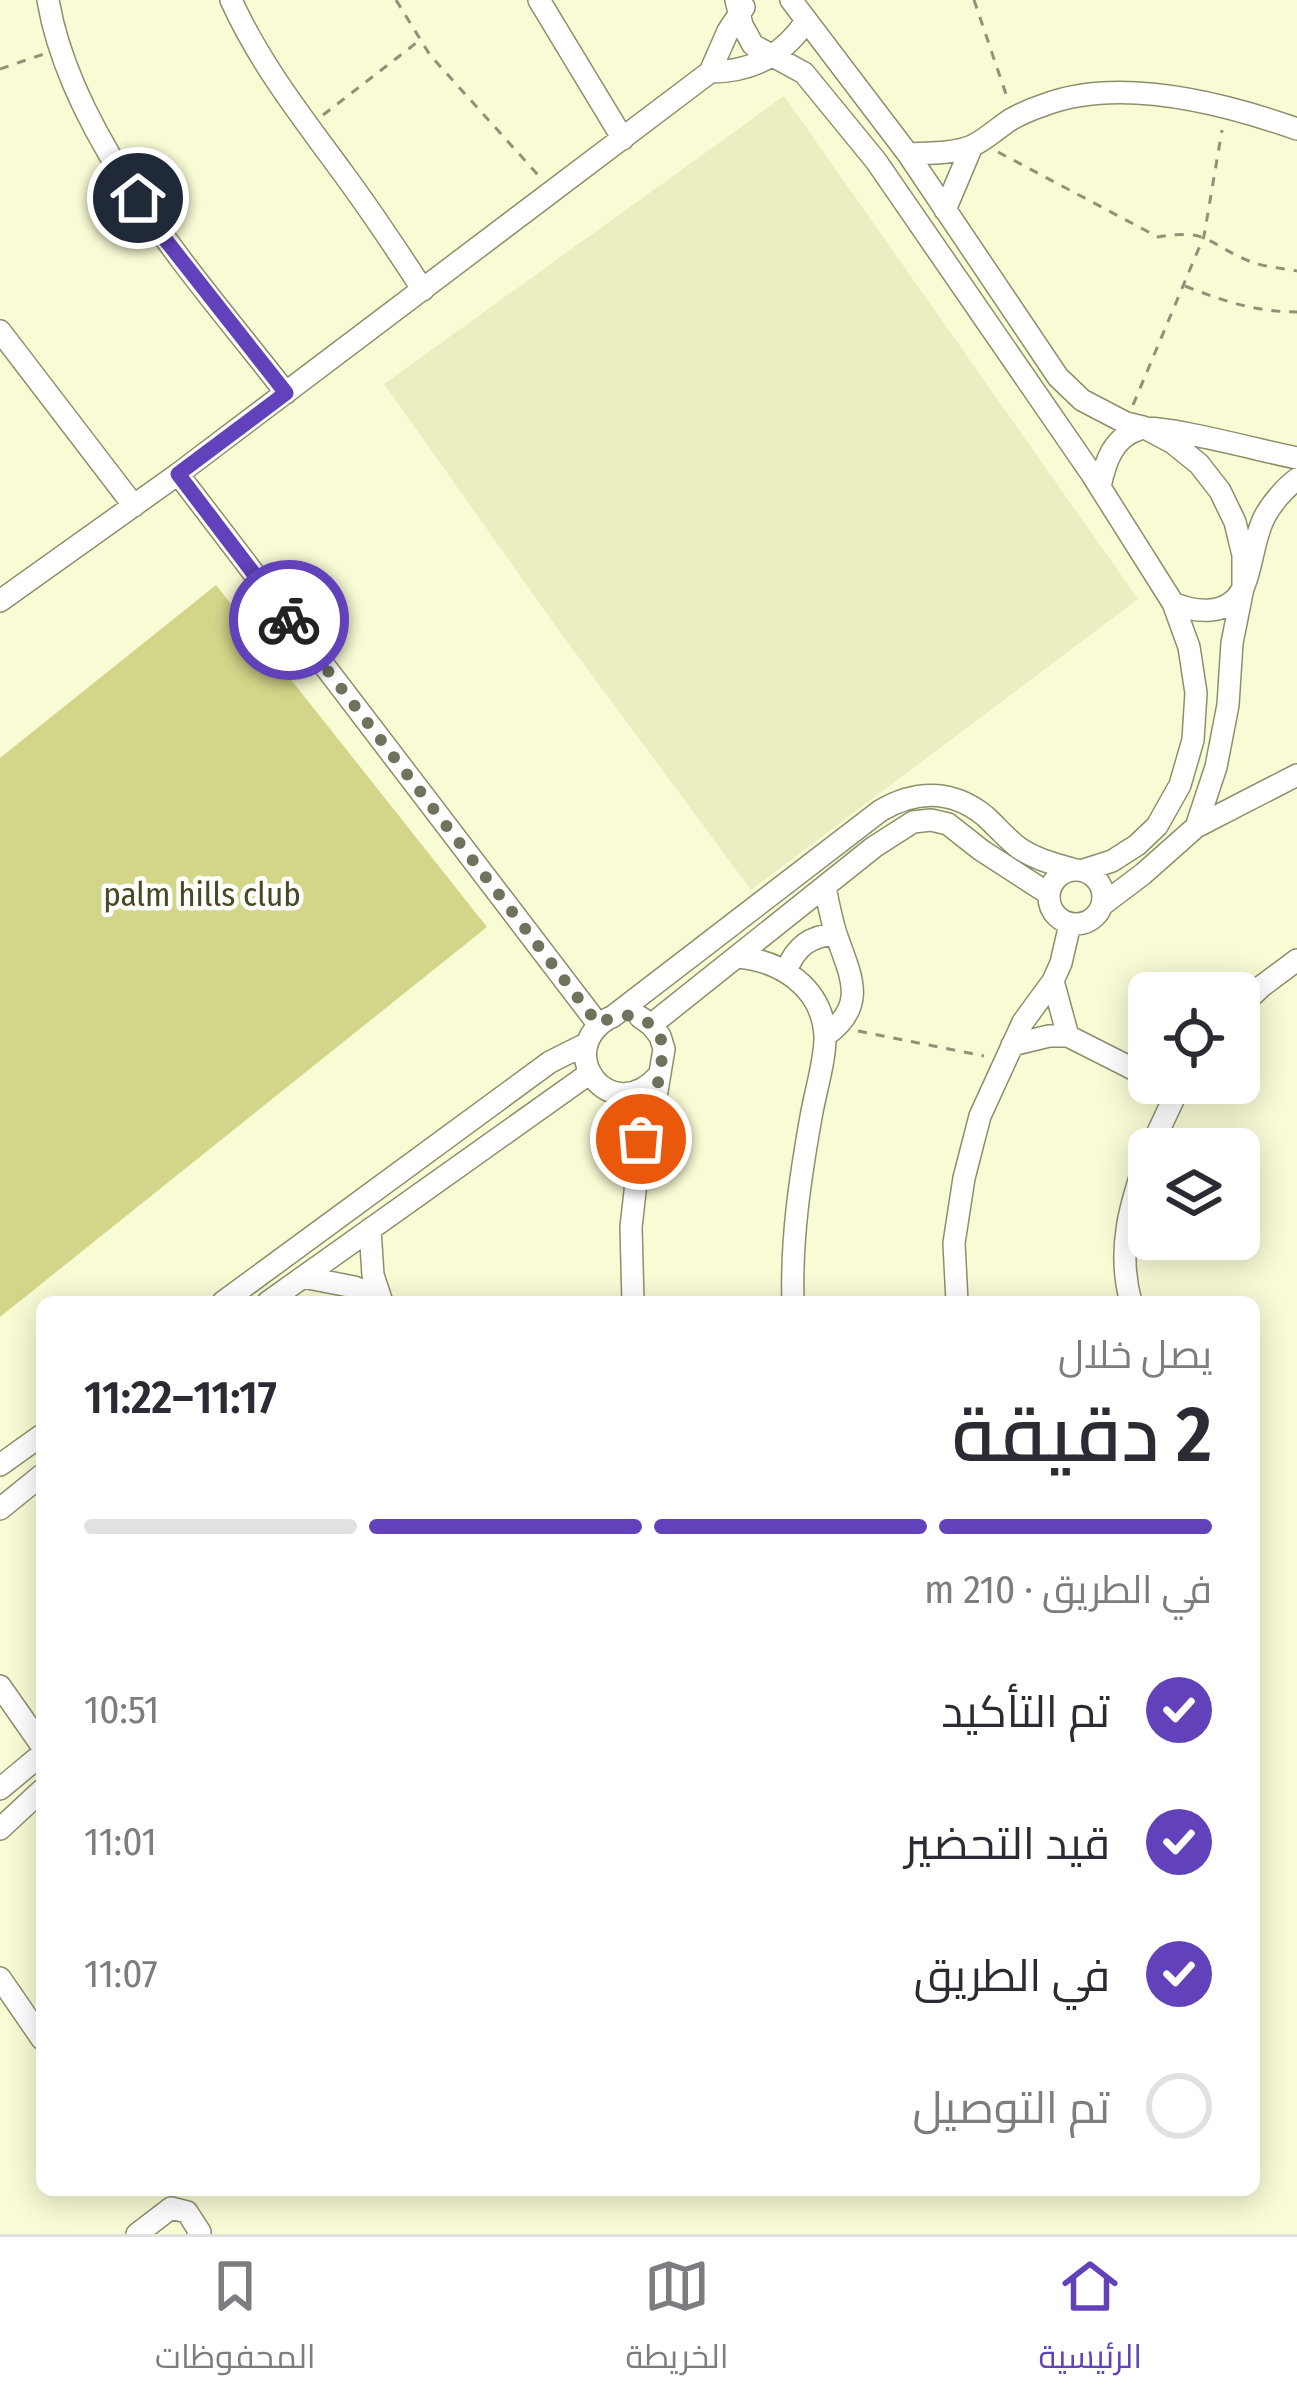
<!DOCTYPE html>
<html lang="ar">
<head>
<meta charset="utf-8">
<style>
  :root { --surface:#fff; --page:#f2f2f3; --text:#2b2b33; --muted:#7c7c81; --line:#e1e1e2; --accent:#6142ba }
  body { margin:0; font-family:"Fira Sans Condensed",Cairo,sans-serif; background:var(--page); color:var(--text); direction:rtl; height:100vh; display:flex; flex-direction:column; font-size:45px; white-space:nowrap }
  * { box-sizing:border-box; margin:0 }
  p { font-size:39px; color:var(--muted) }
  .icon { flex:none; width:66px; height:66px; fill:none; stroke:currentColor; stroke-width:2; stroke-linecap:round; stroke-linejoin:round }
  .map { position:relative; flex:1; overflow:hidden; direction:ltr }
  .sheet { position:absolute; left:36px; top:1296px; width:1224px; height:900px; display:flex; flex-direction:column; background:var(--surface); border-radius:18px; box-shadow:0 6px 30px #0003; direction:rtl }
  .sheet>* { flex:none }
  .tools { position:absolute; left:1128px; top:972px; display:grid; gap:24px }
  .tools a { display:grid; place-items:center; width:132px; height:132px; border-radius:18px; background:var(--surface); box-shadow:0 6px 30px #0003; font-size:60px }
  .pin { position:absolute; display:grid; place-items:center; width:102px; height:102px; color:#fff; margin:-51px; border:6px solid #fff; border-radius:50%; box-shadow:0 3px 12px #0007 }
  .courier { position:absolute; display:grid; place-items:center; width:120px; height:120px; margin:-60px; border:9px solid #6142ba; border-radius:50%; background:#fff; color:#222; box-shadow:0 3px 15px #0007 }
  .summary em { font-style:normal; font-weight:600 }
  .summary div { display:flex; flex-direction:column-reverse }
  .summary { display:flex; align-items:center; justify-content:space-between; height:204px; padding:0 48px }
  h1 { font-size:78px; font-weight:600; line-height:90px }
  .bar { display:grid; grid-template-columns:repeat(4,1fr); gap:18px 12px; align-content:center; height:144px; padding:0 48px }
  .bar i { height:15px; border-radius:9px; background:var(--line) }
  .bar .on { background:var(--accent) }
  .bar p { grid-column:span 4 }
  ol { padding:0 48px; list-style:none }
  li { display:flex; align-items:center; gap:36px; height:132px }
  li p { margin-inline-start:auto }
  li .icon { padding:12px; border-radius:50%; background:var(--accent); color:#fff; stroke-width:4 }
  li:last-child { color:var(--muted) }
  li i { width:66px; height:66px; border:6px solid var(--line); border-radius:50% }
  .menu { display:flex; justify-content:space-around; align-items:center; height:168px; border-top:3px solid var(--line); background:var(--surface); font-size:33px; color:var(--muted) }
  .menu a { display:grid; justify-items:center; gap:6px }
  .menu .on { color:var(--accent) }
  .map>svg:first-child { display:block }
  .built { fill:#eceec2 }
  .green { fill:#d3d689 }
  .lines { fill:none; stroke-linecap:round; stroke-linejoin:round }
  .minor-casing { stroke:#8d8f6c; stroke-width:24 }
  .path { stroke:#909278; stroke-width:3; stroke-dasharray:9 9; stroke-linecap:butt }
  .minor { stroke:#fff; stroke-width:21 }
  .done { stroke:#71725c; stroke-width:12; stroke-dasharray:0 21.6 }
  .route { stroke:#6142ba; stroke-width:15 }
  .labels { text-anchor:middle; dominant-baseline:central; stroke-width:9; stroke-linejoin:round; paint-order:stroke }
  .park-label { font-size:33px; fill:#484821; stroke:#fff }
</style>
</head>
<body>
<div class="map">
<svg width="1297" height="2234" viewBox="0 0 1297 2234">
  <rect width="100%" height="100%" fill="#f9fbd5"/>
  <path class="built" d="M784,96L1138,599L751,890L560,632L384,384Z"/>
  <path class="green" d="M216,585L487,927L0,1317V758Z"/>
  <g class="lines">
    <g class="minor-casing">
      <path id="minor" d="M48,0C72,142 200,282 286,393
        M231,0C260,64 302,117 343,173C371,211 397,250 423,290
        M539,0L623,139
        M736,0L742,25L753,45L804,73L876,161L1091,473L1173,603L1189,647L1196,693L1193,740L1180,785L1157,826L1137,845L1112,861L1084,870
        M791,0L908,154L1058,377L1082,400L1126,423L1143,427L1173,443L1199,464L1220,491L1235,522L1243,555V588L1232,643L1228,705L1216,767L1196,827L1143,874L1102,905
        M710,72C751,72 783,56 806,21
        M908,154C928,153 953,154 972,146C985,140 998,128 1010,120C1020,114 1032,109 1044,105C1120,76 1223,103 1297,129
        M945,210L972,146
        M0,331L134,506
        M178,474L598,1024
        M1100,487C1105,462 1113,437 1140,429C1159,423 1269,453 1297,458
        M0,601L178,474L710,72L728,31L744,7
        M1173,603C1196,613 1228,616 1242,590C1252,572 1253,538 1265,516C1272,503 1285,488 1297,479
        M1196,827L1297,775
        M1049 897a27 27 0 1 1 54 0a27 27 0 1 1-54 0Z
        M825,887C828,902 831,918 836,934C850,975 869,1005 825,1036
        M736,957C780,960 822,987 825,1035C826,1058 815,1093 811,1117C800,1179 791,1239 793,1302
        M786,971C796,946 810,936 836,934
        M1053,981L1068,1036
        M1239,1008L1262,986L1297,960
        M612,1017L880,811C915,790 952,789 985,816C996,826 1007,839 1019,848C1035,859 1054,864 1072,869
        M609,1018C552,1052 611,1128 658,1076
        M651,1025L874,847L913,822L931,820L948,824L981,850L1049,894
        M1012,1045L1049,1036H1068L1149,1077
        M1150,1149L1181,1083
        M370,1229L373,1275L382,1302
        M303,1277L354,1287L379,1297
        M223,1302L550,1062L586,1044
        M268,1302L590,1073
        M633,1302L631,1227L641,1139L654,1109L664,1049L660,1036L651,1025L640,1017
        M957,1302L954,1243L964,1178L980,1116L1023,1022L1053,981L1061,963L1070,924
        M1131,1302C1116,1249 1131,1201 1149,1151
        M0,1465L42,1435
        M0,1509L42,1475
        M0,1686L42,1746
        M0,1789L42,1754
        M0,1829L42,1790
        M0,1978L42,2039
        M137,2234L171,2208L187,2212L200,2232L198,2234"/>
    </g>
    <path class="path" d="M396,0L430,55L538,175
      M974,0L1008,100
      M0,69L44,54
      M323,115L420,40
      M998,152L1158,237C1209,228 1207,244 1249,261C1263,267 1282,268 1297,271
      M1185,286C1223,301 1256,312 1297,312
      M1133,405L1204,236L1222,130
      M858,1031L984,1056"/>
    <use href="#minor" class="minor"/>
  </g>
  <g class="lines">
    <path class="done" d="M289,620L598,1024C614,1016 628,1011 645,1021C671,1036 661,1059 658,1083C656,1104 651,1121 641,1139"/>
    <path class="route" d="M138,198L161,234L286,393L178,474L289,620"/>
  </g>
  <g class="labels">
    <g class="park-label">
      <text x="202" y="895">palm hills club</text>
    </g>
  </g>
</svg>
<div class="tools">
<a><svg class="icon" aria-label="locate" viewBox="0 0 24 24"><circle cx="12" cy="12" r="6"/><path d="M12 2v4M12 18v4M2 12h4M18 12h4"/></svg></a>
<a><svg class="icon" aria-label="layers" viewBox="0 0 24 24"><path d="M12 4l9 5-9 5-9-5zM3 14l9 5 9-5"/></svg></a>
</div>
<div class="pin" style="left:641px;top:1139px;background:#ea580c"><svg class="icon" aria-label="bag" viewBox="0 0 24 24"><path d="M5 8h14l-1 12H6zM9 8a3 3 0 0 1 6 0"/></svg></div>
<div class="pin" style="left:138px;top:198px;background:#1f2937"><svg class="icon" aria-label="home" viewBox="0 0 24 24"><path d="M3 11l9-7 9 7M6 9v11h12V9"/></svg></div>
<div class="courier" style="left:289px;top:620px"><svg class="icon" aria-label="bike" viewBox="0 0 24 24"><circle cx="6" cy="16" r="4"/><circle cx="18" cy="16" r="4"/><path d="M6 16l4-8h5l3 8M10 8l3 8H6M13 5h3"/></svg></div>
<section class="sheet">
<div class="summary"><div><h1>2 دقيقة</h1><p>يصل خلال</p></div><em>11:17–11:22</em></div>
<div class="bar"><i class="on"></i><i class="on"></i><i class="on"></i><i></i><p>في الطريق · 210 m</p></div>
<ol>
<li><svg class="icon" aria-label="check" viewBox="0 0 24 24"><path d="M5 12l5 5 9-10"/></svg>تم التأكيد<p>10:51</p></li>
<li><svg class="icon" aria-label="check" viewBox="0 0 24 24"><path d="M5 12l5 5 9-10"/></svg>قيد التحضير<p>11:01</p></li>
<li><svg class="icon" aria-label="check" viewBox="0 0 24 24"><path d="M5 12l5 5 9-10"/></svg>في الطريق<p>11:07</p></li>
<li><i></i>تم التوصيل</li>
</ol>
</section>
</div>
<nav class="menu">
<a class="on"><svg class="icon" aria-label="home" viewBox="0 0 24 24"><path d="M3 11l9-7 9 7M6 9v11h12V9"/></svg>الرئيسية</a>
<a><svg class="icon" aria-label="map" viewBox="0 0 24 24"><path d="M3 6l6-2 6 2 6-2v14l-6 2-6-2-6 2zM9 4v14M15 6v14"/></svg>الخريطة</a>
<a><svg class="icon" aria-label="saved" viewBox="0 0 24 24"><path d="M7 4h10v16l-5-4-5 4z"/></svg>المحفوظات</a>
</nav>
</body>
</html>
